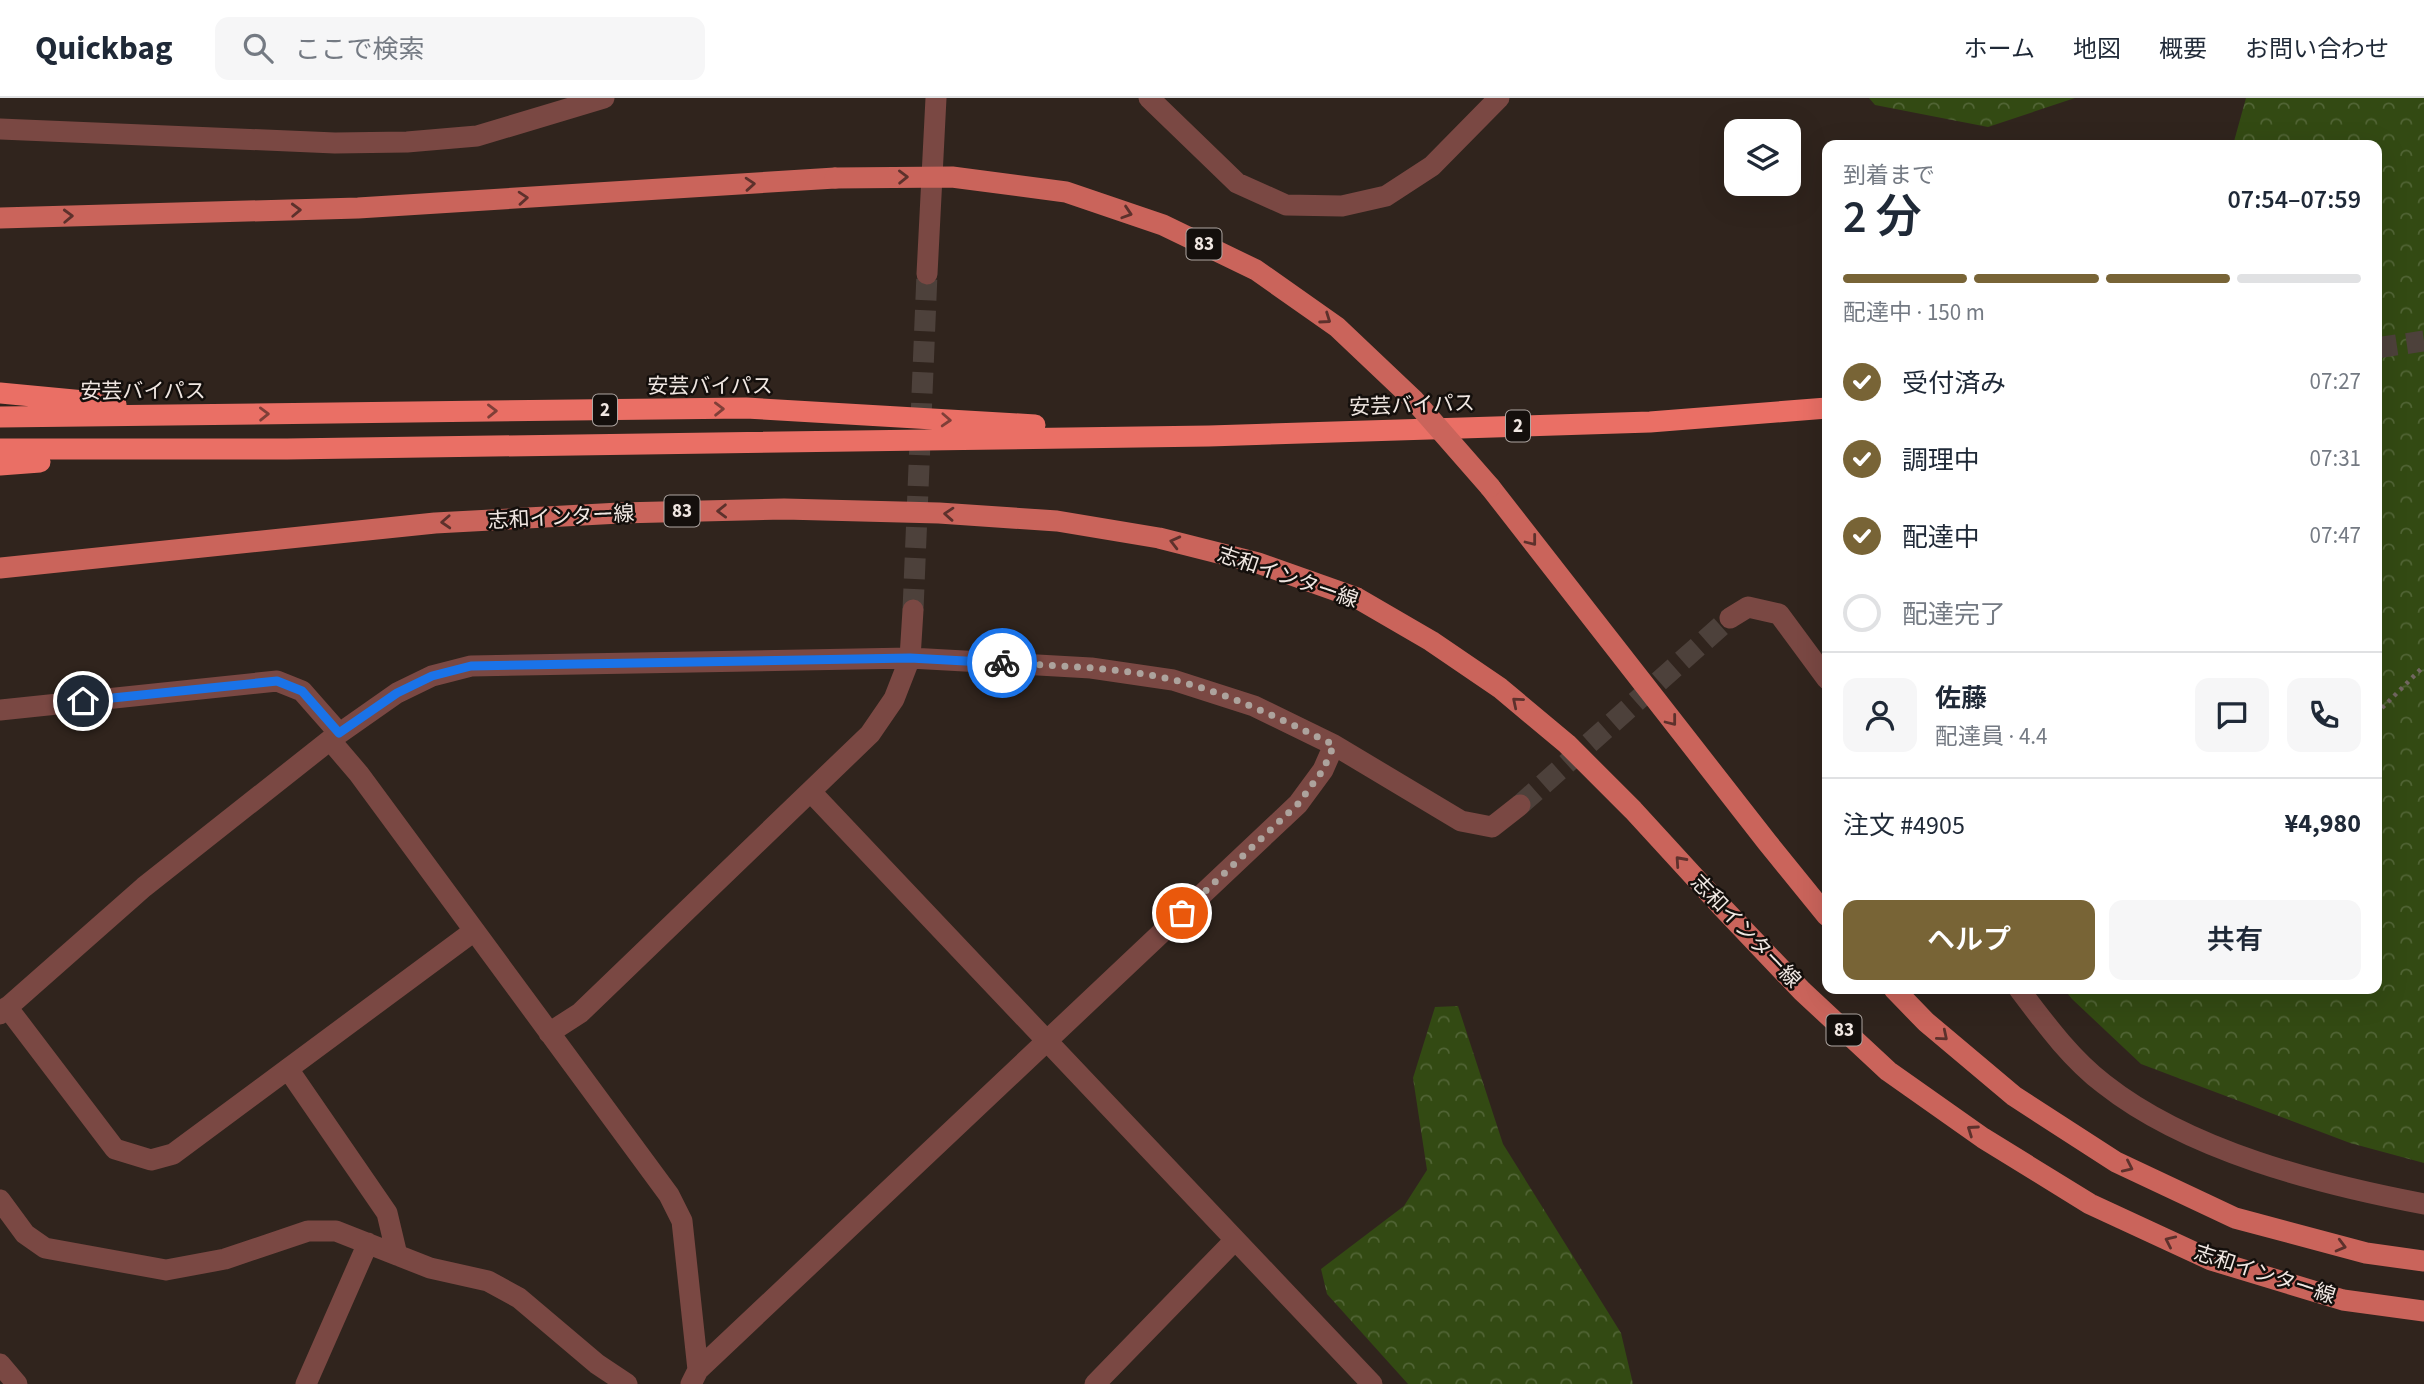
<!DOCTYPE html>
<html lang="ja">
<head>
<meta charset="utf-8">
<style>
  :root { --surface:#fff; --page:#f6f6f7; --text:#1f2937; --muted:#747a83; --line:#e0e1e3; --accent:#786436 }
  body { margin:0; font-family:"Source Sans 3","Noto Sans JP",sans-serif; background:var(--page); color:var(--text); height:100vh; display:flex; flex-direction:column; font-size:26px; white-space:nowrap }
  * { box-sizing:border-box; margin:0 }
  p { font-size:23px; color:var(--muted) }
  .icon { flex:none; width:38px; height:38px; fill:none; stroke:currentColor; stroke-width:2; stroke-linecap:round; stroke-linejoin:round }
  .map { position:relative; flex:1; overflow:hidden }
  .panel { position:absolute; left:1822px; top:42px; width:560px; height:854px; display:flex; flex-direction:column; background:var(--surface); border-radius:14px; box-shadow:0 7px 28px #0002 }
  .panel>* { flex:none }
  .fabs { position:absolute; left:1724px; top:21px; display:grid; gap:14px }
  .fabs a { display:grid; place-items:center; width:77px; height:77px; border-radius:14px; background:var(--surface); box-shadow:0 7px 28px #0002; font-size:35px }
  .pin { position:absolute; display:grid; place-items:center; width:60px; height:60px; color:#fff; margin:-30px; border:4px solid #fff; border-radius:50%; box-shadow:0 2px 7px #0007 }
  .courier { position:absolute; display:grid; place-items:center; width:70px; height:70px; margin:-35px; border:5px solid #1a73e8; border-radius:50%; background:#fff; color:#222; box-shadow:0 2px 9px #0007 }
  .overview em { font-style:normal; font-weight:600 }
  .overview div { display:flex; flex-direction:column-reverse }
  .overview { display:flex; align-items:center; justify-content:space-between; height:119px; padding:0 21px }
  h1 { font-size:46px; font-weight:600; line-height:52px }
  .bar { display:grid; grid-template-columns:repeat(4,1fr); gap:10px 7px; align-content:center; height:84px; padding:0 21px }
  .bar i { height:9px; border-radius:5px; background:var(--line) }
  .bar .on { background:var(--accent) }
  .bar p { grid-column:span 4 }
  .line { display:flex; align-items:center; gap:18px; padding:0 21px; border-top:2px solid var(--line) }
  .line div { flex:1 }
  .round { display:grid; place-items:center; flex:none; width:74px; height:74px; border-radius:14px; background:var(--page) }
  ol { padding:0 21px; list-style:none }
  li { display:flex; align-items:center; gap:21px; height:77px }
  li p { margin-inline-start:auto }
  li .icon { padding:7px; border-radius:50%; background:var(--accent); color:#fff; stroke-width:4 }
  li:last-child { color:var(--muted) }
  li i { width:38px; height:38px; border:4px solid var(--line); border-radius:50% }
  .primary-button { display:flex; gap:14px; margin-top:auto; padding:14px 21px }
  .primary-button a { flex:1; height:80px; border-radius:14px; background:var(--accent); color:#fff; font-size:28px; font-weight:600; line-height:80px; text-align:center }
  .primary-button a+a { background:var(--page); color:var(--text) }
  header { display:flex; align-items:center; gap:42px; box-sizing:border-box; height:98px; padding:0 35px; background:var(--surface); border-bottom:2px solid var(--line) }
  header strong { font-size:33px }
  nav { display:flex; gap:38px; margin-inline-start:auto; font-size:24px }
  .search { width:490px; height:63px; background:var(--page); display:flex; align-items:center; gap:18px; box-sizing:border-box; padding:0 24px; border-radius:14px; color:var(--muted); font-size:26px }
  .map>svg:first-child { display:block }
  .forest { fill:url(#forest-crowns) }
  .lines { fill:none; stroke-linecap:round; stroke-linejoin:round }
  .minor-tunnel { stroke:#4d413b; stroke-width:21; stroke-dasharray:21 10; stroke-linecap:butt }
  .motorway-tunnel { stroke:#4d413b; stroke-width:21; stroke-dasharray:21 10; stroke-linecap:butt }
  .path { stroke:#716660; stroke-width:4.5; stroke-dasharray:3.5 5; stroke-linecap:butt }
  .minor { stroke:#7a4843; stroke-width:21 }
  .primary { stroke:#ca645b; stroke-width:21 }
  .motorway { stroke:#ea6f65; stroke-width:21 }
  .primary-bridge { stroke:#ca645b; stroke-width:21 }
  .oneway { stroke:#5d312c }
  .oneway2 { stroke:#7f3f38 }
  .done { stroke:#ada39d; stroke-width:7; stroke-dasharray:0 12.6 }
  .route { stroke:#1a73e8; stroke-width:9 }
  .labels { text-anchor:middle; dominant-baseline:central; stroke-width:5; stroke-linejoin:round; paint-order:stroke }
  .shield { fill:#140f0c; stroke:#aea6a2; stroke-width:2 }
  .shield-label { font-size:19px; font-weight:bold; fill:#f0e7e2 }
  .street-label { font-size:21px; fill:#f0e7e2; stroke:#140f0c }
</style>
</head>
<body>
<header>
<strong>Quickbag</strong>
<div class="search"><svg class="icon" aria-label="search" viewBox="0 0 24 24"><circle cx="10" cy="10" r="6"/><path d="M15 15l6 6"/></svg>ここで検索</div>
<nav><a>ホーム</a><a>地図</a><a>概要</a><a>お問い合わせ</a></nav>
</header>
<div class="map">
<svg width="2424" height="1286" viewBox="0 0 2424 1286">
  <defs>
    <pattern id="forest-crowns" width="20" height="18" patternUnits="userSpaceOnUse" patternTransform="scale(1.75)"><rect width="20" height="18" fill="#334a13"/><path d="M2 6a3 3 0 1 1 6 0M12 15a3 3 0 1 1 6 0" fill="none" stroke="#516435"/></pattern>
  </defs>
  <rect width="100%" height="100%" fill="#30241d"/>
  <path class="forest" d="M1869,0H2075L1988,29L1875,7Z
    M2246,0H2424V1065L2350,1045L2141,966L2072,901L2064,891H2376V47H2233Z
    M1458,908L1503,1046L1621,1235L1633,1286H1408L1327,1196L1321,1171L1404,1108L1427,1072L1413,980L1435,909Z"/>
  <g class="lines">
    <path class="minor-tunnel" d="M913,512L927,176
      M1520,707L1730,520"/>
    <path class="motorway-tunnel" d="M2376,250L2424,243"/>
    <path class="path" d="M2376,616L2424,568"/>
    <path class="minor" d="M1149,0L1237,85L1286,107L1342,108L1386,98L1432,68L1499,0
      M0,31L335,45L407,44L477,38L604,0
      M927,176L936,0
      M1730,520L1748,509L1779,516L1827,581
      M0,612L277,583L302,593L339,635
      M330,642L359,676L669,1097L682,1123L698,1272L691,1286
      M811,694L1372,1286
      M2019,891C2044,924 2070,960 2104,986C2189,1053 2319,1086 2424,1106
      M7,909L115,1051L151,1062L173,1056L474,833
      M0,916L144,789L330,642L397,595L432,578L471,568L910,560L1091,570L1173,582L1254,608L1334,647L1461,723L1492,729L1520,707
      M549,935L580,915L870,636L894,601L910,560L913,512
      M288,971L387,1115L397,1157
      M0,1102L25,1136L45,1150L166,1172L225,1161L308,1133H336L430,1170L488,1183L519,1200L597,1266L627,1286
      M0,1266L17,1286
      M698,1272L1298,706L1323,672L1334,647
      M306,1286L368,1145
      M1095,1286L1235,1142"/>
    <path class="primary" d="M0,120L358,110L835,80
      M1490,389L1767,744L1827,818
      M0,470L435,425L620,415L784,411L939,415L1057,423L1159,440L1258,465L1357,500L1431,543L1500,590L1567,646L1633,712L1721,808L1802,893L1888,973L1983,1040L2090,1106L2211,1162L2343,1202L2424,1213
      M1894,891L1926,924L2014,998L2116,1064L2235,1120L2366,1155L2424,1163"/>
    <path class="motorway" d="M0,295L116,306
      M0,319L746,310L1035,327
      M0,351H287L1209,338L1650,324L1827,310
      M0,367L40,364"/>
    <path class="primary-bridge" d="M835,80L952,79L1066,94L1163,127L1256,172L1337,229L1413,301L1490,389"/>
  </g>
  <defs><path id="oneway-chevron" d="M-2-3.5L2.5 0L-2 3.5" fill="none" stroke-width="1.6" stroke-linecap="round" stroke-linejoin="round" transform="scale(1.75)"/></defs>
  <g class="oneway">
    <use href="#oneway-chevron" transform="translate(903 79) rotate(-1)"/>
    <use href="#oneway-chevron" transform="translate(750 86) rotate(-4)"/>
    <use href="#oneway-chevron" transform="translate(523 100) rotate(-4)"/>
    <use href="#oneway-chevron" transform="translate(296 112) rotate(-2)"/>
    <use href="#oneway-chevron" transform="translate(1127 115) rotate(18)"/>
    <use href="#oneway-chevron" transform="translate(68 118) rotate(-2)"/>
    <use href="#oneway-chevron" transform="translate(1326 221) rotate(35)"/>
    <use href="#oneway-chevron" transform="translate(722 413) rotate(179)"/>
    <use href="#oneway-chevron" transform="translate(949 416) rotate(-176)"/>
    <use href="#oneway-chevron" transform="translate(446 424) rotate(177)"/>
    <use href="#oneway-chevron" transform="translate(1532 443) rotate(52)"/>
    <use href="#oneway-chevron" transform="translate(1175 444) rotate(-166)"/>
    <use href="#oneway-chevron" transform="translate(1517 604) rotate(-140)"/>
    <use href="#oneway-chevron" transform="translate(1672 623) rotate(52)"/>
    <use href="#oneway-chevron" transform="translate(1680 763) rotate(-132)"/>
    <use href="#oneway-chevron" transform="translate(1943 938) rotate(40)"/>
    <use href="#oneway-chevron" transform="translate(1972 1032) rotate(-145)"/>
    <use href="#oneway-chevron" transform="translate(2128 1069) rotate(25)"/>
    <use href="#oneway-chevron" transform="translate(2170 1143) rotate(-155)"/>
    <use href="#oneway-chevron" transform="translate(2341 1148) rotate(15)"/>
  </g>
  <g class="oneway2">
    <use href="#oneway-chevron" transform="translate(719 311) rotate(-1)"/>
    <use href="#oneway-chevron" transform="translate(492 313) rotate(-1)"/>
    <use href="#oneway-chevron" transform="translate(264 316) rotate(-1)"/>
    <use href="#oneway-chevron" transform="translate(946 322) rotate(3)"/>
  </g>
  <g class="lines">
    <path class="done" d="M1002,565C1059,568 1119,569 1174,582C1233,597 1281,621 1334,647L1323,672L1298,706L1182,815"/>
    <path class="route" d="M83,603L277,583L302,593L339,635L397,595L432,578L471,568L910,560L1002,565"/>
  </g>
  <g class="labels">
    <g class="shield">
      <rect x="1186.5" y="130.5" width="35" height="31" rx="5"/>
      <rect x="593" y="296.5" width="24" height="31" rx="5"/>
      <rect x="1506" y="312.5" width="24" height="31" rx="5"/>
      <rect x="664.5" y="397.5" width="35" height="31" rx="5"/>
      <rect x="1826.5" y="916.5" width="35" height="31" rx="5"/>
    </g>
    <g class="shield-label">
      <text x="1204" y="146">83</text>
      <text x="605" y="312">2</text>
      <text x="1518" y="328">2</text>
      <text x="682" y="413">83</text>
      <text x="1844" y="932">83</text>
    </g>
    <g class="street-label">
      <text x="710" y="288">安芸バイパス</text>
      <text x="143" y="293">安芸バイパス</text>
      <text transform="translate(1412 307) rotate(-2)">安芸バイパス</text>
      <text transform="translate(561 419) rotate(-3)">志和インター線</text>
      <text transform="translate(1288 479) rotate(19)">志和インター線</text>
      <text transform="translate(1746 833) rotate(46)">志和インター線</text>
      <text transform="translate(2265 1176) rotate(18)">志和インター線</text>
    </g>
  </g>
</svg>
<div class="fabs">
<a><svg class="icon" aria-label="layers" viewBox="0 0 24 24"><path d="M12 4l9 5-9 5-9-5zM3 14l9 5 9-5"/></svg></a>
</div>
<div class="pin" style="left:1182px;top:815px;background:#ea580c"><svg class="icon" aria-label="bag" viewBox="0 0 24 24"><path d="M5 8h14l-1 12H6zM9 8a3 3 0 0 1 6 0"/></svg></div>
<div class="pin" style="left:83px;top:603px;background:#1f2937"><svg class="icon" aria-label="home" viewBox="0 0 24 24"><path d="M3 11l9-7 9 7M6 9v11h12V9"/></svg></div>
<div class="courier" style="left:1002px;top:565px"><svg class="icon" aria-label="bike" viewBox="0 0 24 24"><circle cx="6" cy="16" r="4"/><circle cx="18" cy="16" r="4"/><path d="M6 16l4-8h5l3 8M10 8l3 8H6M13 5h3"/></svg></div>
<section class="panel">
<div class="overview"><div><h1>2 分</h1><p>到着まで</p></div><em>07:54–07:59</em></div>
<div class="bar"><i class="on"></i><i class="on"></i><i class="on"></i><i></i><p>配達中 · 150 m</p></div>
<ol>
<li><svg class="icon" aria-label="check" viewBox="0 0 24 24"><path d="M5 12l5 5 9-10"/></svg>受付済み<p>07:27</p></li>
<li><svg class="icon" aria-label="check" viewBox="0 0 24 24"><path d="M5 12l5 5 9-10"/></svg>調理中<p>07:31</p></li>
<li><svg class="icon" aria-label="check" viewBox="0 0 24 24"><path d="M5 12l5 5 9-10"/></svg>配達中<p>07:47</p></li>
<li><i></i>配達完了</li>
</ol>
<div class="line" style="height:126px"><a class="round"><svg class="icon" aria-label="person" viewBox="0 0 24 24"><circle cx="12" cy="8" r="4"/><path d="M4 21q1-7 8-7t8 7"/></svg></a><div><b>佐藤</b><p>配達員 · 4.4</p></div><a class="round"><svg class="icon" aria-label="chat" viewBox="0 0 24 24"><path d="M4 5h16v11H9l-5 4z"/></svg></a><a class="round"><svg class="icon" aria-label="phone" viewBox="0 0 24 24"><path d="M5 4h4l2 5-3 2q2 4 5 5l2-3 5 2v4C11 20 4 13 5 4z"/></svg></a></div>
<div class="line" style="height:91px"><div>注文 #4905</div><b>¥4,980</b></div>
<div class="primary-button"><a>ヘルプ</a><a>共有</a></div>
</section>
</div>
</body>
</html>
